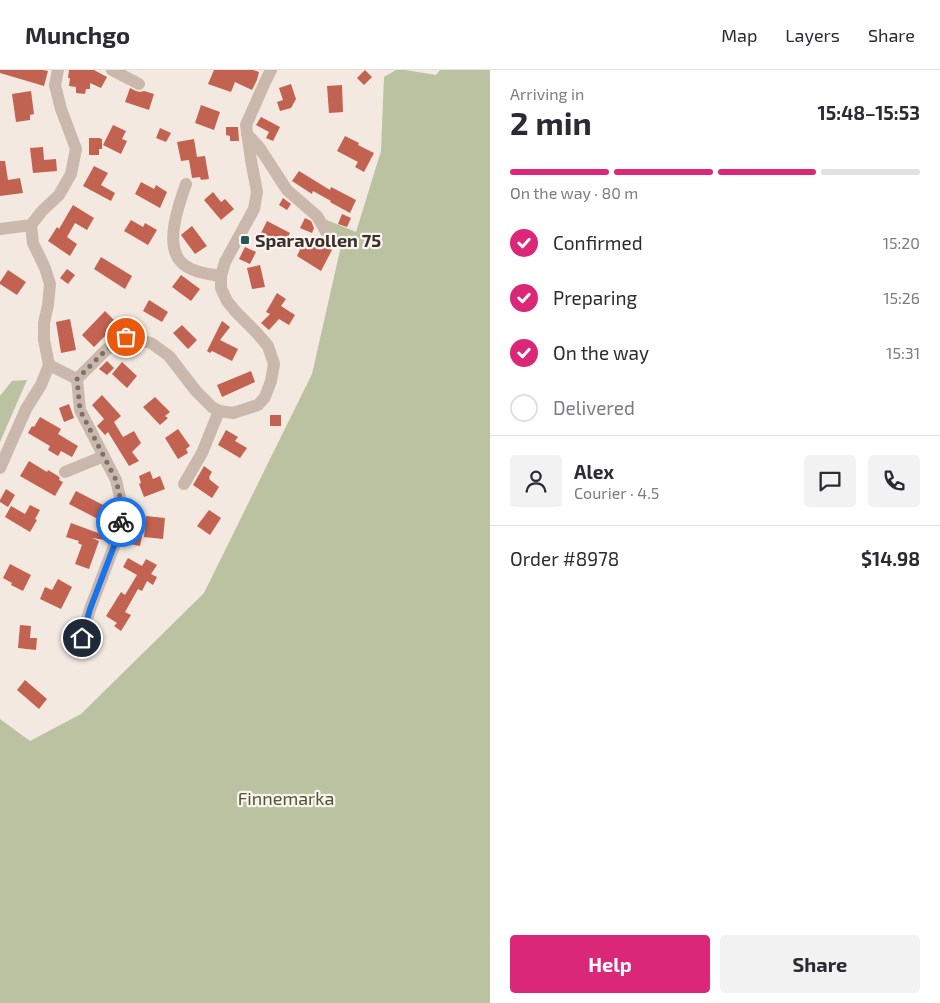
<!DOCTYPE html>
<html lang="en">
<head>
<meta charset="utf-8">
<style>
  :root { --surface:#fff; --page:#f2f2f3; --text:#2b2b33; --muted:#7c7c81; --line:#e1e1e2; --accent:#db2777 }
  body { margin:0; font-family:"Exo 2",sans-serif; background:var(--page); color:var(--text); height:100vh; display:flex; flex-direction:column; font-size:19px; white-space:nowrap }
  * { box-sizing:border-box; margin:0 }
  p { font-size:16px; color:var(--muted) }
  .icon { flex:none; width:28px; height:28px; fill:none; stroke:currentColor; stroke-width:2; stroke-linecap:round; stroke-linejoin:round }
  .map { position:relative; flex:1; overflow:hidden }
  .side { display:flex; flex-direction:column; background:var(--surface); width:450px }
  .side>* { flex:none }
  .pin { position:absolute; display:grid; place-items:center; width:42px; height:42px; color:#fff; margin:-21px; border:2px solid #fff; border-radius:50%; box-shadow:0 1px 5px #0007 }
  .courier { position:absolute; display:grid; place-items:center; width:50px; height:50px; margin:-25px; border:4px solid #1a73e8; border-radius:50%; background:#fff; color:#222; box-shadow:0 1px 6px #0007 }
  .summary em { font-style:normal; font-weight:700 }
  .summary div { display:flex; flex-direction:column-reverse }
  .summary { display:flex; align-items:center; justify-content:space-between; height:85px; padding:0 20px }
  h1 { font-size:32px; font-weight:700; line-height:38px }
  .bar { display:grid; grid-template-columns:repeat(4,1fr); gap:8px 5px; align-content:center; height:60px; padding:0 20px }
  .bar i { height:6px; border-radius:4px; background:var(--line) }
  .bar .active { background:var(--accent) }
  .bar p { grid-column:span 4 }
  .line { display:flex; align-items:center; gap:12px; padding:0 20px; border-top:1px solid var(--line) }
  .line div { flex:1 }
  .round { display:grid; place-items:center; flex:none; width:52px; height:52px; border-radius:5px; background:var(--page) }
  ol { padding:0 20px; list-style:none }
  li { display:flex; align-items:center; gap:15px; height:55px }
  li p { margin-inline-start:auto }
  li .icon { padding:5px; border-radius:50%; background:var(--accent); color:#fff; stroke-width:4 }
  li:last-child { color:var(--muted) }
  li i { width:28px; height:28px; border:2px solid var(--line); border-radius:50% }
  .action { display:flex; gap:10px; margin-top:auto; padding:10px 20px }
  .action a { flex:1; height:58px; border-radius:5px; background:var(--accent); color:#fff; font-size:20px; font-weight:700; line-height:58px; text-align:center }
  .action a+a { background:var(--page); color:var(--text) }
  header { display:flex; align-items:center; gap:30px; box-sizing:border-box; height:70px; padding:0 25px; background:var(--surface); border-bottom:1px solid var(--line) }
  header strong { font-size:24px }
  nav { display:flex; gap:28px; margin-inline-start:auto; font-size:18px }
  main { display:flex; flex:1; min-height:0 }
  .map>svg:first-child { display:block }
  .green { fill:#bac2a1 }
  .building { fill:#c26250 }
  .lines { fill:none; stroke-linecap:round; stroke-linejoin:round }
  .minor { stroke:#cbb8ad; stroke-width:12 }
  .done { stroke:#7b706b; stroke-width:5; stroke-dasharray:0 9 }
  .route { stroke:#1a73e8; stroke-width:6 }
  .poi-dot { fill:#225a59; stroke:#faf3ee; stroke-width:2 }
  .labels { text-anchor:middle; dominant-baseline:central; stroke-width:4.5; stroke-linejoin:round; paint-order:stroke }
  .poi-label { font-size:18px; font-weight:bold; fill:#3a2f2b; stroke:#faf3ee; text-anchor:start }
  .park-label { font-size:18px; fill:#4c5730; stroke:#faf3ee }
</style>
</head>
<body>
<header>
<strong>Munchgo</strong>
<nav><a>Map</a><a>Layers</a><a>Share</a></nav>
</header>
<main>
<div class="map">
<svg width="490" height="933" viewBox="0 0 490 933">
  <rect width="100%" height="100%" fill="#f3e9e1"/>
  <path class="green" d="M396,0H405L436,5L440,0H490V933H0V649L30,671L81,644L204,523L312,304L341,176L322,148L356,162L381,81L384,7Z
    M27,310L0,372V326L12,311Z"/>
  <path class="building" d="M0,0H43L48,1L44,16L0,3Z
    M69,0H94L107,7L101,18L90,13V19H86L85,24L76,23V17L69,16L70,8H68Z
    M214,0H253L259,2L257,10L252,20L235,12L231,22L208,14Z
    M365,0L372,7L364,15L357,8Z
    M291,14L296,29L291,38L280,41L277,32L283,30L279,18Z
    M342,15L343,42L329,43L327,16Z
    M130,18L136,21L140,22L144,21L154,24L149,40L125,32Z
    M31,21L34,44L30,45V50L16,52L12,24Z
    M201,35L220,42L214,60L195,53Z
    M261,47L280,57L273,71L266,68L269,62L256,55Z
    M113,55L126,61L122,69L127,71L121,84L103,75Z
    M226,57H238L239,71H230V66L226,65Z
    M160,58L171,63L166,72L156,68Z
    M345,66L359,73L358,75L374,83L364,102L355,97L358,92L337,81Z
    M89,68H99L102,69V79H99V85H89Z
    M194,69L197,87L205,86L209,109L201,110L200,107L192,108L189,90L181,91L177,72Z
    M43,77L44,90L56,89L57,101L33,103L30,78Z
    M0,91H5L8,110L20,108L23,123L0,126Z
    M94,96L108,103L101,115L115,123L111,131L83,116Z
    M299,101L330,120L331,117L356,130L350,143L330,132L331,131L313,121L312,124L292,111Z
    M141,112L154,119L156,115L167,122L160,138L135,124Z
    M213,122L221,132L225,129L234,139L221,150L204,130Z
    M283,128L291,134L287,140L279,135Z
    M73,135L94,148L87,160L75,153L67,167L77,174L70,186L48,171L57,157L59,159Z
    M342,144L351,148L347,157L338,154Z
    M305,148L311,151L314,158L312,163L300,158Z
    M131,150L143,157L145,153L157,160L148,175L124,161Z
    M267,151L290,163L284,175L261,163Z
    M192,156L207,176L195,184L181,165L182,164Z
    M306,167L332,180L321,201L297,186Z
    M245,177L256,182L250,194L239,189Z
    M101,187L132,206L125,219L94,199Z
    M260,195L265,217L252,219L247,198Z
    M67,199L75,205L68,214L60,208Z
    M8,200L26,212L17,225L0,214V212Z
    M181,205L200,219L191,231L172,217Z
    M277,223L286,229L281,236L295,245L289,255L279,249L269,260L261,253L270,244L266,242Z
    M149,230L168,242L162,252L143,241Z
    M105,241L115,251H128V259L116,261L112,266L109,262L94,277L82,265Z
    M70,249L76,280L61,283L56,252Z
    M222,251L230,257L220,270L238,279L232,291L212,281L210,283L207,281Z
    M182,255L197,270L188,279L173,263Z
    M107,291L114,298L107,305L99,299Z
    M122,292L137,306L127,318L112,304Z
    M251,301L255,312L222,327L217,315Z
    M102,325L121,346L114,352L123,367L134,361L141,373L132,382L139,391L129,396L108,362L105,365L97,356L104,349L92,335Z
    M155,327L170,342L165,346L168,348L160,355L143,337Z
    M69,334L74,348L64,352L59,338Z
    M270,345H281V356H270Z
    M40,347L61,359L58,364L78,376L72,387L61,381L58,386L48,380L50,376L28,363L32,356L34,357Z
    M178,359L190,376L186,379L188,383L178,389L165,368Z
    M226,360L238,367L235,371L247,378L240,388L218,375Z
    M29,391L47,402L48,400L58,406L60,408L59,410L63,412L55,426L20,406Z
    M204,396L212,402L209,407L210,408L209,409L219,417L212,428L193,415Z
    M150,401L153,409L160,406L165,419L144,427L139,414L141,413L139,406Z
    M6,419L15,425L8,437L0,432V430Z
    M76,421L105,436L98,449L69,434Z
    M30,435L40,440L35,449L37,450L30,462L5,447L11,436L25,444Z
    M209,440L221,448L210,465L197,456Z
    M146,446L165,448L163,469L144,467Z
    M71,453L106,466L105,470L92,468L99,471L89,499L75,494L82,475L78,473L79,471L66,467Z
    M132,464L142,466L140,476L130,474Z
    M128,488L142,496L146,489L157,495L151,504L157,507L153,515L147,511L142,521L138,519L125,542L131,545L121,561L114,556L117,553L106,546L121,522L125,525L137,505L123,497Z
    M10,494L31,505L23,521L11,515L12,513L3,508Z
    M58,509L72,517L61,539L40,529L45,517L52,520Z
    M20,555L31,556L30,568H37L36,580L18,578Z
    M25,610L47,629L39,639L17,620Z"/>
  <g class="lines">
    <path class="minor" d="M112,0L139,14
      M247,64L259,77L287,120L317,146L332,172
      M186,114C179,134 164,174 181,192C190,202 208,204 221,206
      M0,159L31,155L42,141L59,125L71,104L76,79L61,39L55,15L58,0
      M49,295L77,309
      M0,398L26,339L41,315L49,295L44,270V253L48,235L50,214L45,198L33,173L31,155
      M65,402L104,386
      M184,414L202,383L219,341
      M82,568L90,539L119,463L123,440L116,410L80,340L77,309L106,280L126,267L151,273L169,286L196,321L212,337L219,341L233,343L258,335L265,327L271,311L274,294L268,276L256,262L236,242L227,231L221,218V206L225,192L254,139L257,122L251,90L246,55L265,12L271,0"/>
  </g>
  <g class="lines">
    <path class="done" d="M121,452L123,440L116,410L80,340L77,309L106,280L126,267"/>
    <path class="route" d="M82,568L90,539L119,463L121,452"/>
  </g>
  <rect class="poi-dot" x="240" y="165" width="10" height="10" rx="2.5"/>
  <g class="labels">
    <g class="poi-label">
      <text x="255" y="170">Sparavollen 75</text>
    </g>
    <g class="park-label">
      <text x="286" y="728">Finnemarka</text>
    </g>
  </g>
</svg>
<div class="pin" style="left:126px;top:267px;background:#ea580c"><svg class="icon" aria-label="bag" viewBox="0 0 24 24"><path d="M5 8h14l-1 12H6zM9 8a3 3 0 0 1 6 0"/></svg></div>
<div class="pin" style="left:82px;top:568px;background:#1f2937"><svg class="icon" aria-label="home" viewBox="0 0 24 24"><path d="M3 11l9-7 9 7M6 9v11h12V9"/></svg></div>
<div class="courier" style="left:121px;top:452px"><svg class="icon" aria-label="bike" viewBox="0 0 24 24"><circle cx="6" cy="16" r="4"/><circle cx="18" cy="16" r="4"/><path d="M6 16l4-8h5l3 8M10 8l3 8H6M13 5h3"/></svg></div>
</div>
<section class="side">
<div class="summary"><div><h1>2 min</h1><p>Arriving in</p></div><em>15:48–15:53</em></div>
<div class="bar"><i class="active"></i><i class="active"></i><i class="active"></i><i></i><p>On the way · 80 m</p></div>
<ol>
<li><svg class="icon" aria-label="check" viewBox="0 0 24 24"><path d="M5 12l5 5 9-10"/></svg>Confirmed<p>15:20</p></li>
<li><svg class="icon" aria-label="check" viewBox="0 0 24 24"><path d="M5 12l5 5 9-10"/></svg>Preparing<p>15:26</p></li>
<li><svg class="icon" aria-label="check" viewBox="0 0 24 24"><path d="M5 12l5 5 9-10"/></svg>On the way<p>15:31</p></li>
<li><i></i>Delivered</li>
</ol>
<div class="line" style="height:90px"><a class="round"><svg class="icon" aria-label="person" viewBox="0 0 24 24"><circle cx="12" cy="8" r="4"/><path d="M4 21q1-7 8-7t8 7"/></svg></a><div><b>Alex</b><p>Courier · 4.5</p></div><a class="round"><svg class="icon" aria-label="chat" viewBox="0 0 24 24"><path d="M4 5h16v11H9l-5 4z"/></svg></a><a class="round"><svg class="icon" aria-label="phone" viewBox="0 0 24 24"><path d="M5 4h4l2 5-3 2q2 4 5 5l2-3 5 2v4C11 20 4 13 5 4z"/></svg></a></div>
<div class="line" style="height:65px"><div>Order #8978</div><b>$14.98</b></div>
<div class="action"><a>Help</a><a>Share</a></div>
</section>
</main>
</body>
</html>
